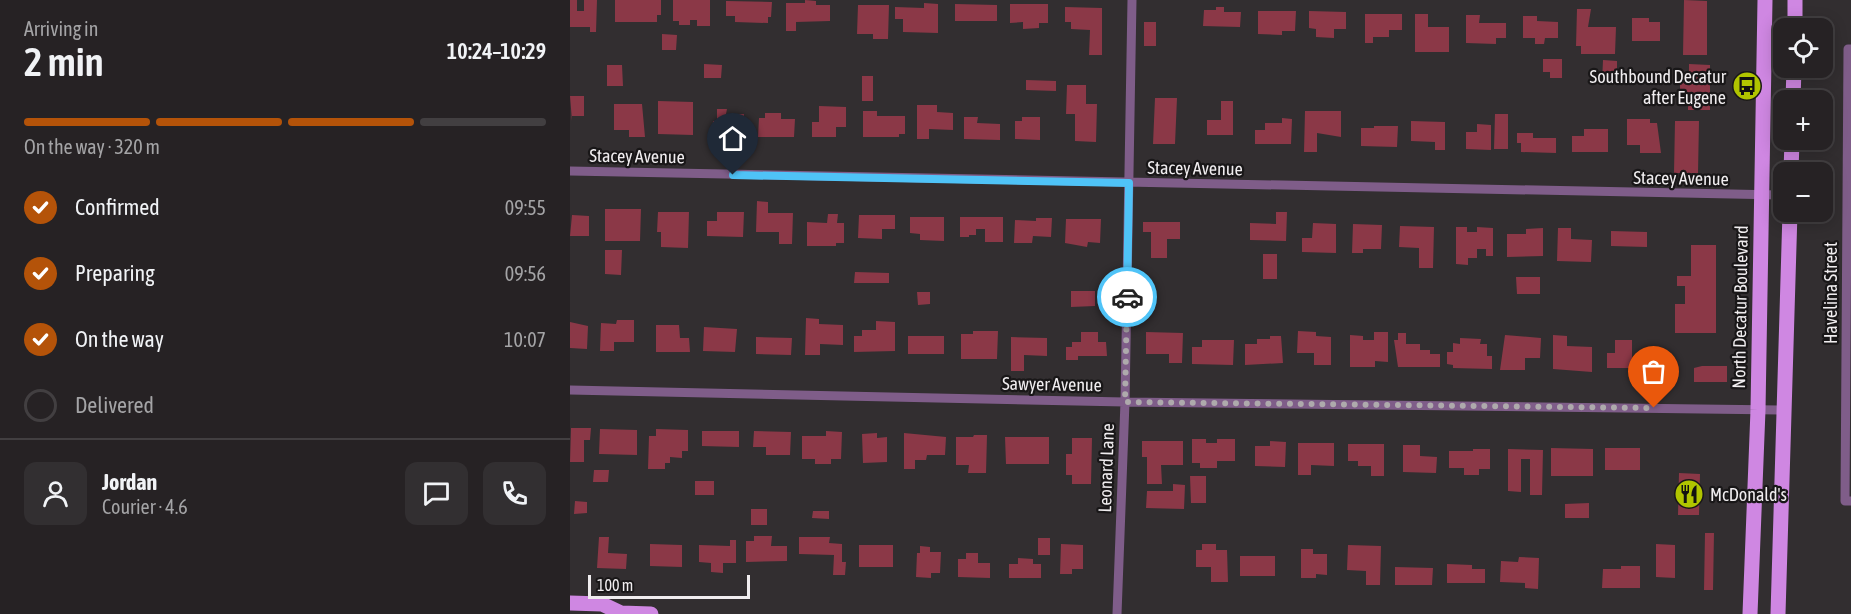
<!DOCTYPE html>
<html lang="en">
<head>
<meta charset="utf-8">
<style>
  :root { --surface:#262224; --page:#322f31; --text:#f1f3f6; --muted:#a4a4a6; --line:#423f41; --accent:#b45309 }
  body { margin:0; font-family:"Asap Condensed",sans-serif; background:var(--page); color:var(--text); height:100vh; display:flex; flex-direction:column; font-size:22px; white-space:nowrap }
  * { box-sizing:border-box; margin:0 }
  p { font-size:20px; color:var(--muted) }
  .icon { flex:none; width:33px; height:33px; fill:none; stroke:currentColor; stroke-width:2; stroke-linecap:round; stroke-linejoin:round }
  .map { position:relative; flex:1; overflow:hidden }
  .drawer { display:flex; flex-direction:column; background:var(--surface); width:570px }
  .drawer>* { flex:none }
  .controls { position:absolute; left:1203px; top:18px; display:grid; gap:12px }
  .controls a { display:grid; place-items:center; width:60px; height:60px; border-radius:12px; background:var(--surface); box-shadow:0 3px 15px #0003,0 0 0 2px var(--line); font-size:30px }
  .scale { position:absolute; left:18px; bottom:15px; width:162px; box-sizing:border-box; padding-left:6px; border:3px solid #f0edef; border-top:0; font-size:16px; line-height:21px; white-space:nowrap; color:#f0edef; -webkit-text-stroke:4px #191718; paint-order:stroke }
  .pin { position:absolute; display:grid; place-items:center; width:51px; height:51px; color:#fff; margin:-62px -26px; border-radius:50% 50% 50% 0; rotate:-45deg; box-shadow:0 0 6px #0007 }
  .pin .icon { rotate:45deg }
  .courier { position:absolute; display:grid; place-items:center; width:60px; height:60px; margin:-30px; border:4px solid #4fc3f7; border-radius:50%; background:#fff; color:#222; box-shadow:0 2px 8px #0007 }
  .head em { font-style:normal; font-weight:600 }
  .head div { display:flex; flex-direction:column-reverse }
  .head { display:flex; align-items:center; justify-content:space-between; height:102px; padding:0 24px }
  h1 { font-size:39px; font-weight:600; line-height:45px }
  .bar { display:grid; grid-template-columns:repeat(4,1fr); gap:9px 6px; align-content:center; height:72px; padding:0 24px }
  .bar i { height:8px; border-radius:4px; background:var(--line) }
  .bar .selected { background:var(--accent) }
  .bar p { grid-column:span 4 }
  .line { display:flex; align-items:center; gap:15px; padding:0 24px; border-top:2px solid var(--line) }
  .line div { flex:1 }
  .round { display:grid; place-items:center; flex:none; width:63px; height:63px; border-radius:12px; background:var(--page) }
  ol { padding:0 24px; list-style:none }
  li { display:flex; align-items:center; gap:18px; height:66px }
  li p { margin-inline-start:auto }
  li .icon { padding:6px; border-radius:50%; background:var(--accent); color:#fff; stroke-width:4 }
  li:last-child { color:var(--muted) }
  li i { width:33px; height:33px; border:3px solid var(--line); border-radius:50% }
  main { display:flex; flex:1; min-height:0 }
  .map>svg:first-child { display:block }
  .building { fill:#8b3847 }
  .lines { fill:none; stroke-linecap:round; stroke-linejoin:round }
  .minor { stroke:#7f5d89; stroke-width:9 }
  .primary { stroke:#cf87e2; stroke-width:15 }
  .done { stroke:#aeaaac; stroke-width:6; stroke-dasharray:0 10.8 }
  .route { stroke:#4fc3f7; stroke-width:8 }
  .labels { text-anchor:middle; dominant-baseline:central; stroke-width:4.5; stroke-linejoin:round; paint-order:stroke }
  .poi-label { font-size:18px; fill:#f0edef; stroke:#191718; text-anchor:end }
  .street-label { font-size:18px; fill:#f0edef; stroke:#191718 }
</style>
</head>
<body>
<main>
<section class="drawer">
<div class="head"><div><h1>2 min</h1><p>Arriving in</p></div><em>10:24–10:29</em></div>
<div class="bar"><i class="selected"></i><i class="selected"></i><i class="selected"></i><i></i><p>On the way · 320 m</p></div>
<ol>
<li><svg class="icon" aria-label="check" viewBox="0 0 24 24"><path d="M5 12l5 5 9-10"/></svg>Confirmed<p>09:55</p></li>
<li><svg class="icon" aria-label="check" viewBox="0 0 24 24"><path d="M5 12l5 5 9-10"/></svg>Preparing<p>09:56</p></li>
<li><svg class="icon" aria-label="check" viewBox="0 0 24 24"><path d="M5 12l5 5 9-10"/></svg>On the way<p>10:07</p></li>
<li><i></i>Delivered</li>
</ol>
<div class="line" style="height:108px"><a class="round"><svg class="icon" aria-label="person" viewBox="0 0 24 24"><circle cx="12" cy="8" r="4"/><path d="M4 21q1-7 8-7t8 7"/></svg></a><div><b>Jordan</b><p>Courier · 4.6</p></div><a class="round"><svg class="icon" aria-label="chat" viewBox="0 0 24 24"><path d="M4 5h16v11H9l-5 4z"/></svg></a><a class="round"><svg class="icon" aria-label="phone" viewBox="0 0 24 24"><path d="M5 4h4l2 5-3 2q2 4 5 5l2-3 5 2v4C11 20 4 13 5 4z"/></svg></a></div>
</section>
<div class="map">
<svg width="1281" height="614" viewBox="0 0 1281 614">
  <rect width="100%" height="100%" fill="#322e30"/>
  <path class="building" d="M0,0H7V11H14V0H27L26,32H20V27H0Z
    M45,0H91V15H87V22H45Z
    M103,0H140V26H127V20H120V25H109V21H103Z
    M235,0L246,1V5H260V21L226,22V31H216V3H235Z
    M1114,0L1137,1V55H1113Z
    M156,1L202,2L201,17H198V23L165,22V16H156Z
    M354,3L368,4V33L333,32V19H325V7L354,8Z
    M385,4L427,5V21H385Z
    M440,4H478V23H469V28L453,29V22L440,23Z
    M288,5H319L318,39H303V34H287Z
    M495,7L532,8V55H519L520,30L501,29V22H495Z
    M646,7H654V12H671L670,27L633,26L634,10H646Z
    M1007,9H1021L1018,27H1046L1045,54H1011V46H1006Z
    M688,11H726L725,31H712V35L688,34Z
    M739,11L776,12V29H764V38L746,37V29L739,28Z
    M795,14H832V30H819V37H803V43H795Z
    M845,14H858V27H879V52H845Z
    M896,15H910L909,23H936V38H926V44L896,43Z
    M953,16H967V21L988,22V38H975L974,44H965V38H953Z
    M1062,18H1079V22H1090V41H1062Z
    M574,22H586V46H574Z
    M92,34L107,35L106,50H92Z
    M973,59H992V78H980V72H973Z
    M1033,60L1047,61V82H1032Z
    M134,64L152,65L151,78H134Z
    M1119,64L1140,65V110H1118V99L1110,98V76H1119Z
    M37,65H52L53,86H37Z
    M292,76H303V101H292Z
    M456,80L486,81V91L456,90Z
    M497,85H516V104H527L526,142L505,141V114H496Z
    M0,96H14V116H2V121Z
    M585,98H607L605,144H583Z
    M88,101L123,102V135L88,134Z
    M651,101H663V135H637V120H651Z
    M44,104H72L75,137H59V130H44Z
    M347,105H367V112L383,113V130L359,129V139H347Z
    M249,106L276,107V127H266V137H242V122H249Z
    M147,109H157L156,114H174L173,135H142L143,121H147Z
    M293,111H307V116H335V134H329V137H293Z
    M735,111H771V137L747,133V152H734Z
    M195,113H211V119H225L224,137H188L189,118H195Z
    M925,114H938V149H924Z
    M394,117H408L407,123L430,124V140L394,139Z
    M452,117H470V140L445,139V121H452Z
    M712,118L722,119L721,144H685V130H695V123H712Z
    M1057,119H1080V123H1087L1091,153H1070V145H1057Z
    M841,121L875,122V150H865V142L841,141Z
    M1105,121H1129L1128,173H1104Z
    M907,124L921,125V150L896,149V132H907Z
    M804,126H828L827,147L791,146V128H804Z
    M1014,129H1038V152H1002V136H1014Z
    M947,133H963V138H986V153L951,152V143H947Z
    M187,201L198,202V213H223L222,244H209V232H186Z
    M35,209H71L70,241H35Z
    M88,212H119L118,248L91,247V232H87Z
    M147,212H174L173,237L137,236V221H147Z
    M706,212H717L716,241L680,240V223L706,224Z
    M258,214H268L267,223H274V243H266V246H237V222L257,223Z
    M2,215L19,216V236H0Z
    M289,215H325V229H312V239L288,238Z
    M340,217H374V241L350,240V234L340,233Z
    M390,217H433V242H415V229H406V235H399V237H390Z
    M466,218H482L481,237L463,236L462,243H444L445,220L466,221Z
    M496,219H531L530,243L518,242L517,247L495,243Z
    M573,222H610V239H597V258H581V232H573Z
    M743,223L766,224V253L732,252V238H742Z
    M783,224L812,225L811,249H793V253H782Z
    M830,226L864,227L863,268H849V248L829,247Z
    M886,227H897V232H907V227L923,228V256H916V249H907V258H898V265L886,264Z
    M973,228V256L937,257V234H956V229Z
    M988,228H1001V239L1022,240L1021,262L987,261Z
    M1041,231L1077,232V247L1041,246Z
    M1121,245H1146V333H1105V304H1115V286H1107V276H1121Z
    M35,250H52L51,275L35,274Z
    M693,254H707V279H693Z
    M285,272L319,273V283H284Z
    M946,277H970V294H947Z
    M501,291H525V306L501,307Z
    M347,292H360V304L348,305Z
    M236,318L249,319V324L273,325V345L250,344V355H235Z
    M47,320H64V342H44V351H30L31,323L46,324Z
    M306,321L325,322V351L284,352V336H292V330H306Z
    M0,322L18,326L17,349L0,348Z
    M86,325H109L110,338H119L120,352H86Z
    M134,327L167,329L165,352L133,351Z
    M403,331H428L427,359H391V334H403Z
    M728,331L746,332V336L761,337V365H744V353H727Z
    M511,332H528V342H536L537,356H508V360H496V347H502V342H511Z
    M576,332L613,333L612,363H599V354H576Z
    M804,332H818V362L805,361V367H780V335L793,336V340H804Z
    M828,333H836V344H850V350H860V354H870V367H828L824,340H828Z
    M935,335L971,338L970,358H955V370H930Z
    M983,335L997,336V346L1022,347V372L983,369Z
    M338,336H374V354H338Z
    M700,336H711L713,363L675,365V344H687V339H700Z
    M186,337L222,338L221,355L186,354Z
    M441,337L477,338V356L454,355V371H441Z
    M890,338L911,339L910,344H917V356H922V369L883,368V365L877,364V352H883V343L890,344Z
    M632,340H664L663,365L622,364V347H632Z
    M1045,340H1062V358H1074V372H1062V368H1037V353H1045Z
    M1132,366H1157V382H1124V368Z
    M1,428H21L20,440H14V462H0Z
    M30,429L67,430V455L29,454Z
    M86,429L118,430V451H112V458L100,457V463H95V469H78L79,436H86Z
    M132,431H169V447L132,446Z
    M184,431L221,432L220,455H196V447H183Z
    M256,431L272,432L271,459H261V464H245V459H232V436H256Z
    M307,433V438L317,437V462L293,463L292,434Z
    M334,433L376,437L375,455H357L356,460H345V469H334Z
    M404,435H417L416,473H398L399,465H386V437H403Z
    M435,437H479V464H436Z
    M502,438H522L521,484H502V475H496V454H502Z
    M622,439H636V443H647V439H665V461H647V468H630V463H622Z
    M572,441H613V465H591L592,484H577V457H572Z
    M700,441L716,442L715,467L685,466V446H700Z
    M728,443H764V466L741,465V475H728Z
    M778,444H814V476H801V466H788V461H778Z
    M833,445H850V456L867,457L866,473L833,472Z
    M981,448L1023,449V476H981Z
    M1035,448H1070V470H1035Z
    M903,449H920V469H909V475H894V468H879V451H903Z
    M938,449L973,450L972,495H960V459H951V492L938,491Z
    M24,470H39L38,482H23Z
    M1109,473L1130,474L1129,515H1108Z
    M620,476H636V503H621Z
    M125,481H144V495H125Z
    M603,484L615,485L614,509L576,508L577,491H603Z
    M5,501L17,502V513L4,514Z
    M1019,503V518H995V504Z
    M181,509H197V525H181Z
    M243,511H259V519L242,518Z
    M1135,533H1144L1143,590H1134Z
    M184,536H202L201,546H217V561L176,562V541H184Z
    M29,537H39L38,553L57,554L56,569L27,568Z
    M229,537H260L259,543L272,544V562H276L275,575H263L264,555L229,554Z
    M468,538H480V555H468Z
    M160,540H166V563H153V573L141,572V563L129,562V545L160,546Z
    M80,544L112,545V567L80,566Z
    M491,544L513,545V569H502V574H490Z
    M632,544H646V550H657L658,582H641V567H626V550H632Z
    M1086,544L1105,545V578L1086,577Z
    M289,545H323V567H289Z
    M778,545L811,546L810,585H796V571L777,570Z
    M350,546L360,547V552H371L370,573H361V578L346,577L347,553H350Z
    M731,549H743V554H757V575L746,574V578H731Z
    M396,553H408V563H420V578L388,577V559H396Z
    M670,556H705V576H670Z
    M949,557L969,558L968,589L955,588V583L930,582L931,561L948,562Z
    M448,558L463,559V564H471V578H439V564H448Z
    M877,564L902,565V569H915V583H877Z
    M1051,566H1070V588H1032L1033,569H1051Z
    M825,567L863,568L862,585H825Z"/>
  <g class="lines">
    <path class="minor" d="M1281,49H1278L1275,501H1281
      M0,171L1214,195
      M0,390L555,402L1216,410
      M547,614L555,402L562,0"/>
    <path class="primary" d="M1225,28V0
      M1223,100L1224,68
      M1221,172L1222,140
      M0,603L32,604L51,613L81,614
      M1180,614L1188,410L1195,0
      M1208,614L1220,212"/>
  </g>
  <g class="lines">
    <path class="done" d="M557,297L555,402L1084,408"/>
    <path class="route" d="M163,175L559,183L557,297"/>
  </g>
  <defs>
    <g id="bus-disc" transform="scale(1.5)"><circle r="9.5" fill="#b1c500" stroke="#191718"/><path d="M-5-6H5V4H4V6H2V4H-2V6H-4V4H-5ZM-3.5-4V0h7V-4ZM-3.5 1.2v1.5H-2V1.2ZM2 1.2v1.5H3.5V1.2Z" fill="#111"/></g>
    <g id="restaurant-disc" transform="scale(1.5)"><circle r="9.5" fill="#b1c500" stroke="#191718"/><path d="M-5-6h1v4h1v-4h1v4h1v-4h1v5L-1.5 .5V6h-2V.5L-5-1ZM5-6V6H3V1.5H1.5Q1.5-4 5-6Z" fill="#111"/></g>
  </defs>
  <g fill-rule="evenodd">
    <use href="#bus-disc" x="1177" y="86"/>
    <use href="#restaurant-disc" x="1119" y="494"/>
  </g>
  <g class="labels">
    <g class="poi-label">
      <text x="1156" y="76">Southbound Decatur<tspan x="1156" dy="21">after Eugene</tspan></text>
      <text x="1140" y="494" text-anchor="start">McDonald's</text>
    </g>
    <g class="street-label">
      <text transform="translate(67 156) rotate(1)">Stacey Avenue</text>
      <text transform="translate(625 168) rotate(1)">Stacey Avenue</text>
      <text transform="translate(1111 178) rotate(1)">Stacey Avenue</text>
      <text transform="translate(1260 293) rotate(-90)">Havelina Street</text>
      <text transform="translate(1170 307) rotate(-89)">North Decatur Boulevard</text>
      <text transform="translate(482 384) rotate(1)">Sawyer Avenue</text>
      <text transform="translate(536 468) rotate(-88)">Leonard Lane</text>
    </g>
  </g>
</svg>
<div class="controls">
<a><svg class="icon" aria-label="locate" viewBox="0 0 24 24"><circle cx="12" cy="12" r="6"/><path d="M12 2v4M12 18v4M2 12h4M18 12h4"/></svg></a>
<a>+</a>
<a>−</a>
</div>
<div class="scale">100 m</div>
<div class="pin" style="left:1084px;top:408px;background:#ea580c"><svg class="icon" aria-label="bag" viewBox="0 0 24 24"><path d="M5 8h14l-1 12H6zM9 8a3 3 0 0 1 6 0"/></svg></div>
<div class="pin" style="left:163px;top:175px;background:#1f2937"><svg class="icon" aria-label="home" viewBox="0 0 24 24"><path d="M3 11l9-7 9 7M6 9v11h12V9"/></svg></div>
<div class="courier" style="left:557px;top:297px"><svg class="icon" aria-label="car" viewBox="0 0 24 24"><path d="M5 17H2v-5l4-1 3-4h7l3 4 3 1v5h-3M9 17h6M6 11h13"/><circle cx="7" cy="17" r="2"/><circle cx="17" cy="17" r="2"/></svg></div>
</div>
</main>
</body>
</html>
